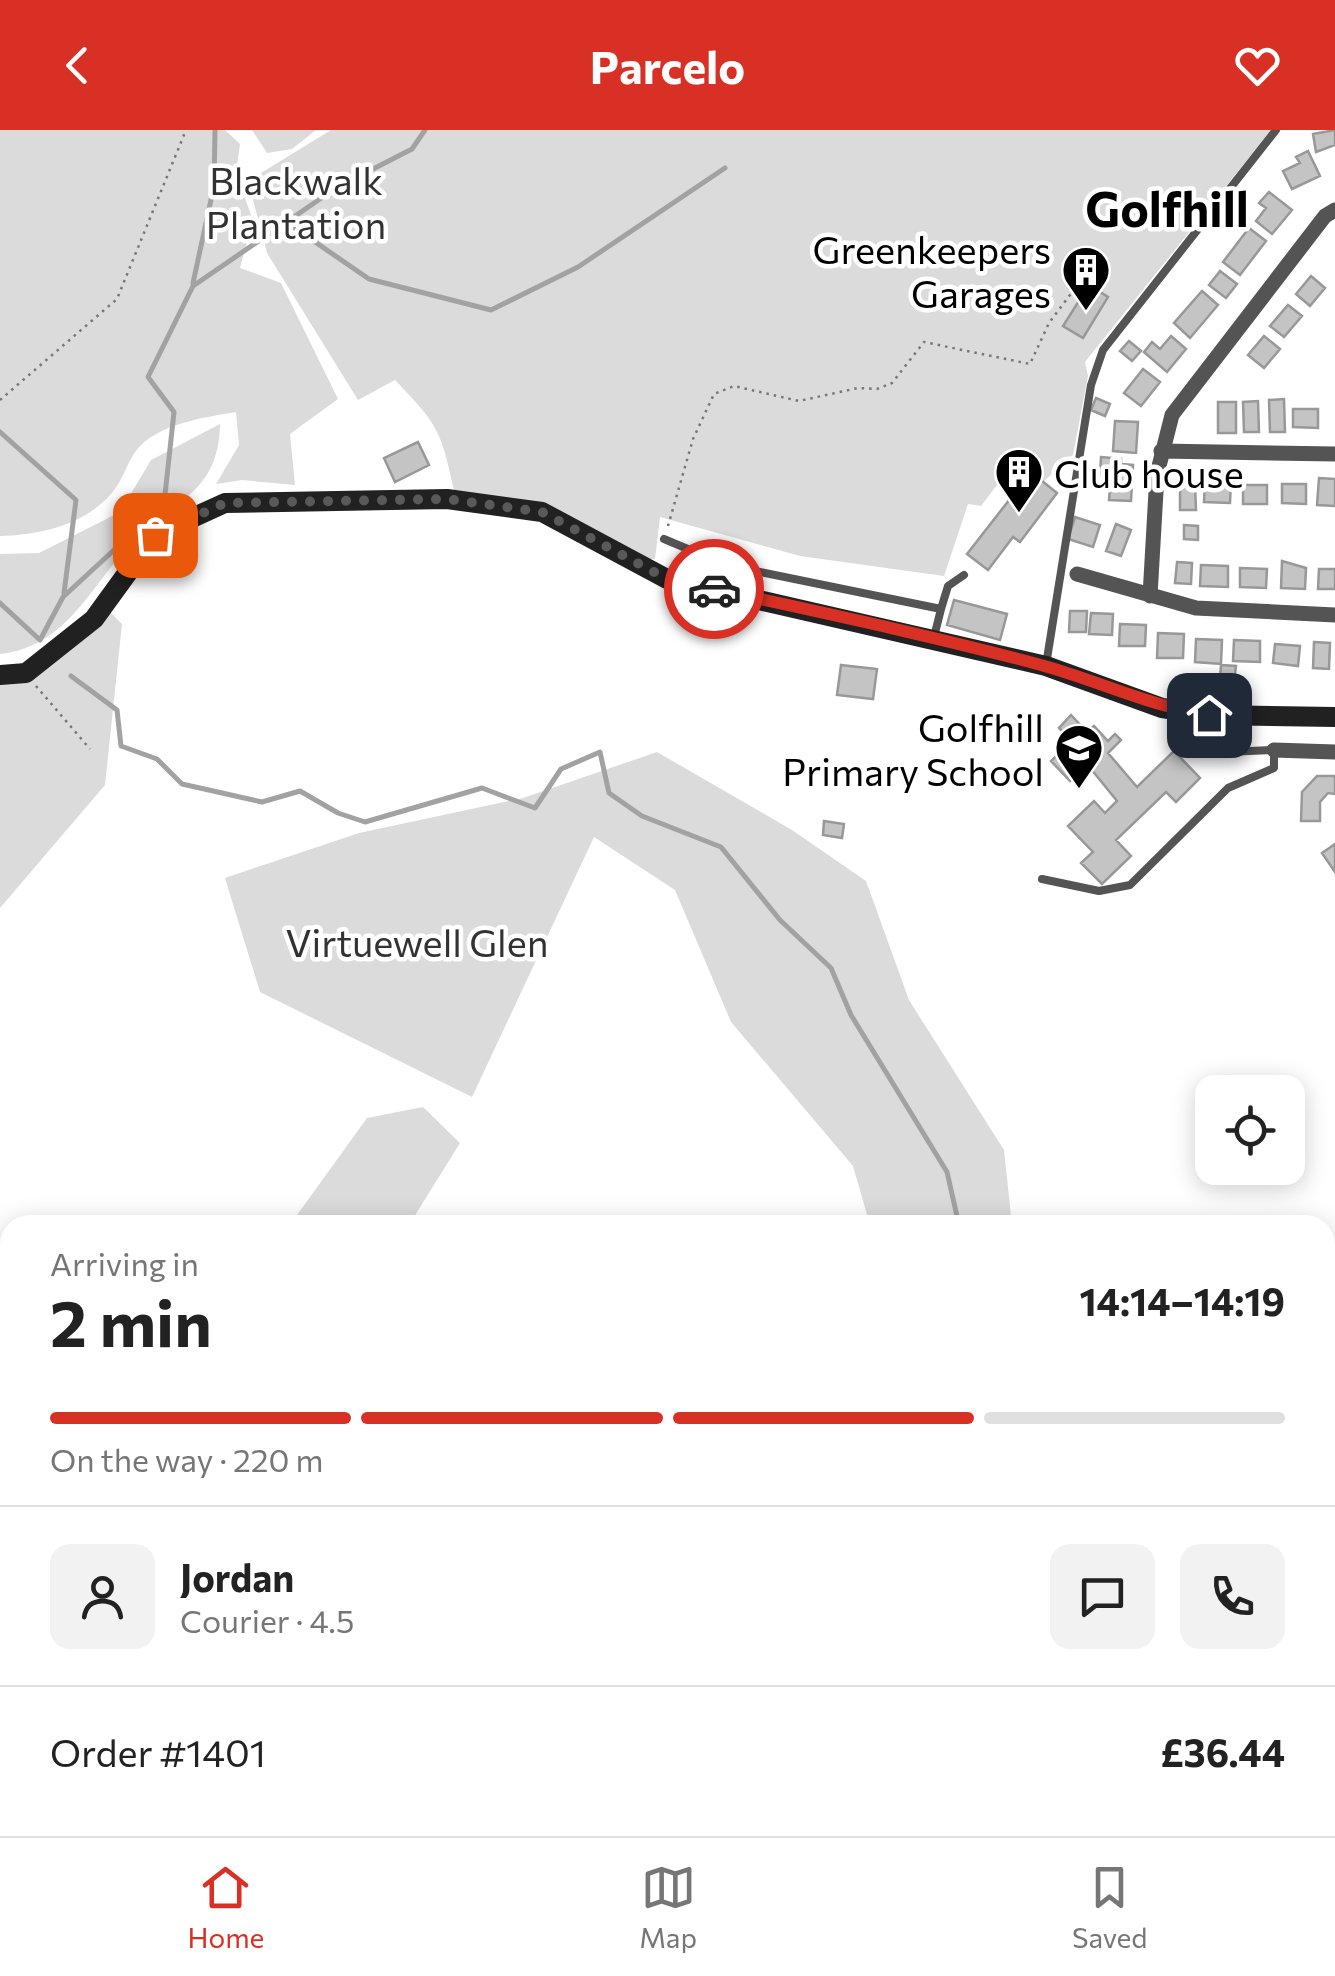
<!DOCTYPE html>
<html lang="en">
<head>
<meta charset="utf-8">
<style>
  :root { --surface:#fff; --page:#f2f2f2; --text:#222; --muted:#767676; --line:#e0e0e0; --accent:#d93025 }
  body { margin:0; font-family:Commissioner,sans-serif; background:var(--page); color:var(--text); height:100vh; display:flex; flex-direction:column; font-size:38px; white-space:nowrap }
  * { box-sizing:border-box; margin:0 }
  p { font-size:32px; color:var(--muted) }
  .icon { flex:none; width:55px; height:55px; fill:none; stroke:currentColor; stroke-width:2; stroke-linecap:round; stroke-linejoin:round }
  .map { position:relative; flex:1; overflow:hidden }
  .drawer { position:absolute; left:0px; top:1085px; width:1335px; height:622px; display:flex; flex-direction:column; background:var(--surface); border-radius:30px 30px 0 0; box-shadow:0 5px 25px #0003 }
  .drawer>* { flex:none }
  .buttons { position:absolute; left:1195px; top:945px; display:grid; gap:20px }
  .buttons a { display:grid; place-items:center; width:110px; height:110px; border-radius:20px; background:var(--surface); box-shadow:0 5px 25px #0003; font-size:50px }
  .pin { position:absolute; display:grid; place-items:center; width:85px; height:85px; color:#fff; margin:-42px; border-radius:20px; box-shadow:0 5px 15px #0006 }
  .courier { position:absolute; display:grid; place-items:center; width:100px; height:100px; margin:-50px; border:8px solid #d93025; border-radius:50%; background:#fff; color:#222; box-shadow:0 2px 12px #0007 }
  .head em { font-style:normal; font-weight:700 }
  .head div { display:flex; flex-direction:column-reverse }
  .head { display:flex; align-items:center; justify-content:space-between; height:170px; padding:0 50px }
  h1 { font-size:65px; font-weight:700; line-height:75px }
  .bar { display:grid; grid-template-columns:repeat(4,1fr); gap:15px 10px; align-content:center; height:120px; padding:0 50px }
  .bar i { height:12px; border-radius:8px; background:var(--line) }
  .bar .active { background:var(--accent) }
  .bar p { grid-column:span 4 }
  .line { display:flex; align-items:center; gap:25px; padding:0 50px; border-top:2px solid var(--line) }
  .line div { flex:1 }
  .round { display:grid; place-items:center; flex:none; width:105px; height:105px; border-radius:20px; background:var(--page) }
  header { display:flex; justify-content:space-between; align-items:center; height:130px; padding:0 50px; background:var(--accent); color:#fff; font-size:45px; font-weight:700 }
  .tab-bar { display:flex; justify-content:space-around; align-items:center; height:140px; border-top:2px solid var(--line); background:var(--surface); font-size:28px; color:var(--muted) }
  .tab-bar a { display:grid; justify-items:center; gap:5px }
  .tab-bar .active { color:var(--accent) }
  .map>svg:first-child { display:block }
  .green { fill:#dbdbdb }
  .lines { fill:none; stroke-linecap:round; stroke-linejoin:round }
  .stream { stroke:#a2a2a2; stroke-width:5 }
  .building { fill:#c4c4c4; stroke:#989898; stroke-width:2.5 }
  .path { stroke:#767676; stroke-width:2.5; stroke-dasharray:2.5 5; stroke-linecap:butt }
  .lane { stroke:#545454; stroke-width:8 }
  .street { stroke:#545454; stroke-width:15 }
  .secondary { stroke:#212121; stroke-width:20 }
  .done { stroke:#595959; stroke-width:10; stroke-dasharray:0 18 }
  .route { stroke:#d93025; stroke-width:12 }
  .labels { text-anchor:middle; dominant-baseline:central; stroke-width:9; stroke-linejoin:round; paint-order:stroke }
  .park-label { font-size:38px; fill:#323232; stroke:#fff }
  .poi-label { font-size:38px; fill:#000; stroke:#fff; text-anchor:end }
  .district-label { font-size:48px; font-weight:bold; fill:#000; stroke:#fff }
</style>
</head>
<body>
<header><svg class="icon" aria-label="back" viewBox="0 0 24 24"><path d="M15 5l-7 7 7 7"/></svg>Parcelo<svg class="icon" aria-label="heart" viewBox="0 0 24 24"><path d="M12 20l-8-8c-3-5 5-10 8-4 3-6 11-1 8 4z"/></svg></header>
<div class="map">
<svg width="1335" height="1706" viewBox="0 0 1335 1706">
  <rect width="100%" height="100%" fill="#fff"/>
  <path class="green" d="M0,0H225L240,14L236,44L253,90L240,138L281,153L338,269L290,304L295,355L242,350L216,354L239,315L236,282C206,287 164,293 141,315C130,325 125,344 117,356C92,393 43,405 0,406Z
    M252,0H316L292,19L267,23Z
    M331,0H1271L1085,232L1088,246L1073,325L1043,352L1013,334L981,376L968,374L944,446L800,426L660,387L655,429H644L454,360C441,300 438,295 395,250L358,270L267,123L248,51Z
    M220,294C219,364 172,371 132,413C90,456 67,517 0,524V424L39,423L120,382L151,330Z
    M109,481L122,494L105,655L0,778V554Z
    M657,622L792,700L866,751L909,870L1004,1020L1012,1095H870L853,1036L731,892L675,760L594,707L472,967L260,862L225,748L359,703L523,668Z
    M423,977L460,1013L409,1095H278L297,1085L367,988Z
    M10,1359V1458L0,1456V1366Z
    M1147,1698H1296L1299,1706H1153Z"/>
  <g class="lines">
    <path class="stream" d="M286,92L369,149L491,180L578,137L725,38
      M193,153L214,56L215,0
      M0,302L76,370L64,463
      M0,473L40,510L63,467L164,374L174,282L148,247L193,156L336,58L412,19L425,0
      M71,546L117,580L121,616L157,629L182,654L262,672L300,661L338,683L365,692L482,658L535,678L561,639L600,622L609,663L642,686L721,717L780,790L831,838L851,885L947,1042L959,1095
      M1186,1698L1188,1706"/>
  </g>
  <path class="building" d="M1335,0V15L1316,22L1313,4Z
    M1308,21L1320,46L1292,59L1283,41L1300,33L1296,27Z
    M1269,62L1292,80L1272,104L1256,91L1266,78L1259,73Z
    M1249,98L1266,111L1240,145L1223,132Z
    M1220,141L1237,154L1226,168L1209,155Z
    M1311,146L1325,158L1310,176L1296,164Z
    M1089,155L1108,167L1083,208L1063,196Z
    M1202,161L1218,175L1190,208L1174,193Z
    M1288,175L1302,186L1284,207L1270,196Z
    M1171,206L1186,219L1167,242L1144,222L1152,212L1160,219Z
    M1264,206L1280,219L1264,238L1248,225Z
    M1129,211L1141,221L1132,231L1120,221Z
    M1143,239L1160,252L1141,276L1124,263Z
    M1096,268L1110,274L1105,286L1091,280Z
    M1284,269L1285,302H1270L1269,270Z
    M1258,271L1259,302H1244L1243,272Z
    M1218,272H1236V303H1218Z
    M1293,279H1318V298L1293,297Z
    M1115,291L1138,292L1136,323L1113,321Z
    M418,312L429,335L395,352L384,328Z
    M1101,327L1121,329V334L1133,335L1131,371L1109,370L1111,346L1100,345Z
    M1031,342L1057,363L1020,412L1013,407L988,440L967,424Z
    M1319,348L1335,349V376L1317,375Z
    M1205,350L1231,351L1230,373L1204,372Z
    M1180,354H1195L1196,380H1180Z
    M1282,354H1306V374L1282,373Z
    M1243,355H1267V374H1243Z
    M1075,387L1100,395L1093,417L1068,409Z
    M1116,394L1131,400L1121,426L1106,421Z
    M1184,395L1198,396V410L1184,409Z
    M1282,431L1306,438L1305,459L1281,458Z
    M1177,432L1192,433L1191,454L1175,453Z
    M1201,435L1228,436V457L1200,456Z
    M1240,438L1267,439L1266,458L1240,457Z
    M1319,439H1335V459H1318Z
    M954,470L1007,484L1000,510L947,495Z
    M1070,481H1087L1086,502H1069Z
    M1091,483L1113,484L1112,505L1089,504Z
    M1120,494L1146,495L1145,516H1119Z
    M1158,503L1184,504L1183,528H1157Z
    M1196,509L1222,510L1221,534L1195,532Z
    M1234,510L1260,511V532L1233,531Z
    M1314,512L1330,513L1329,539L1313,538Z
    M1275,514L1300,516L1298,536L1273,533Z
    M841,535L877,539L873,569L837,565Z
    M1221,535L1236,536L1234,551L1220,549Z
    M1071,585L1087,602L1094,596L1108,611L1115,604L1121,610L1108,623L1137,657L1174,621L1200,648L1176,672L1166,662L1116,710L1131,726L1102,754L1081,733L1093,722L1068,696L1094,671L1105,683L1117,671L1087,634L1070,651L1051,631L1072,611L1059,598Z
    M1317,646H1335V664L1328,663L1320,672V691H1301L1302,662Z
    M824,691L844,694L842,708L823,705Z
    M1335,714V742L1322,723Z"/>
  <g class="lines">
    <path class="path" d="M0,270L117,169L186,0
      M668,396L693,309L714,264L734,256L799,271L858,258L877,259L892,253L924,212L1030,234L1049,193L1082,149
      M36,556L90,619
      M135,1706L138,1698"/>
    <path class="lane" d="M664,409L726,435L941,479L934,507
      M941,479L948,456L964,445
      M1046,535L1091,255L1103,220L1276,0
      M1042,749L1099,761L1130,755L1228,658L1274,638V620L1204,623"/>
    <path class="street" d="M1161,321L1335,324
      M1077,444L1196,478L1335,485
      M1150,466L1157,344L1172,285L1325,86L1335,80
      M1274,620L1335,622"/>
    <path class="secondary" d="M0,545L26,543L94,489L155,405L225,373L447,369L542,382L667,449L1046,536L1162,578L1209,585L1335,587"/>
  </g>
  <g class="lines">
    <path class="done" d="M155,405L225,373L447,369L542,382L667,449L714,459"/>
    <path class="route" d="M714,459C824,483 933,506 1041,535C1099,551 1149,576 1209,585"/>
  </g>
  <defs>
    <g id="building-pin" transform="scale(2.5)"><path d="M0 17L-7.5 6A9.5 9.5 0 1 1 7.5 6Z" fill="#000" stroke="#fff"/><path d="M-4-6H4V6H1V3H-1V6H-4ZM-2.5-4.3h1.7v1.8h-1.7ZM.8-4.3h1.7v1.8H.8ZM-2.5-1h1.7V.8h-1.7ZM.8-1h1.7V.8H.8Z" fill="#fff"/></g>
    <g id="school-pin" transform="scale(2.5)"><path d="M0 17L-7.5 6A9.5 9.5 0 1 1 7.5 6Z" fill="#000" stroke="#fff"/><path d="M0-5L7-2L0 1L-7-2ZM-4 1L0 2.5L4 1V4Q0 6-4 4Z" fill="#fff"/></g>
  </defs>
  <g fill-rule="evenodd">
    <use href="#building-pin" x="1086" y="140"/>
    <use href="#building-pin" x="1019" y="342"/>
    <use href="#school-pin" x="1079" y="618"/>
  </g>
  <g class="labels">
    <g class="park-label">
      <text x="296" y="49">Blackwalk<tspan x="296" dy="44">Plantation</tspan></text>
      <text x="417" y="811">Virtuewell Glen</text>
    </g>
    <g class="poi-label">
      <text x="1051" y="118">Greenkeepers<tspan x="1051" dy="44">Garages</tspan></text>
      <text x="1054" y="342" text-anchor="start">Club house</text>
      <text x="1044" y="596">Golfhill<tspan x="1044" dy="44">Primary School</tspan></text>
    </g>
    <g class="district-label">
      <text x="1167" y="77">Golfhill</text>
    </g>
  </g>
</svg>
<div class="buttons">
<a><svg class="icon" aria-label="locate" viewBox="0 0 24 24"><circle cx="12" cy="12" r="6"/><path d="M12 2v4M12 18v4M2 12h4M18 12h4"/></svg></a>
</div>
<div class="pin" style="left:155px;top:405px;background:#ea580c"><svg class="icon" aria-label="bag" viewBox="0 0 24 24"><path d="M5 8h14l-1 12H6zM9 8a3 3 0 0 1 6 0"/></svg></div>
<div class="pin" style="left:1209px;top:585px;background:#1f2937"><svg class="icon" aria-label="home" viewBox="0 0 24 24"><path d="M3 11l9-7 9 7M6 9v11h12V9"/></svg></div>
<div class="courier" style="left:714px;top:459px"><svg class="icon" aria-label="car" viewBox="0 0 24 24"><path d="M5 17H2v-5l4-1 3-4h7l3 4 3 1v5h-3M9 17h6M6 11h13"/><circle cx="7" cy="17" r="2"/><circle cx="17" cy="17" r="2"/></svg></div>
<section class="drawer">
<div class="head"><div><h1>2 min</h1><p>Arriving in</p></div><em>14:14–14:19</em></div>
<div class="bar"><i class="active"></i><i class="active"></i><i class="active"></i><i></i><p>On the way · 220 m</p></div>
<div class="line" style="height:180px"><a class="round"><svg class="icon" aria-label="person" viewBox="0 0 24 24"><circle cx="12" cy="8" r="4"/><path d="M4 21q1-7 8-7t8 7"/></svg></a><div><b>Jordan</b><p>Courier · 4.5</p></div><a class="round"><svg class="icon" aria-label="chat" viewBox="0 0 24 24"><path d="M4 5h16v11H9l-5 4z"/></svg></a><a class="round"><svg class="icon" aria-label="phone" viewBox="0 0 24 24"><path d="M5 4h4l2 5-3 2q2 4 5 5l2-3 5 2v4C11 20 4 13 5 4z"/></svg></a></div>
<div class="line" style="height:130px"><div>Order #1401</div><b>£36.44</b></div>
</section>
</div>
<nav class="tab-bar">
<a class="active"><svg class="icon" aria-label="home" viewBox="0 0 24 24"><path d="M3 11l9-7 9 7M6 9v11h12V9"/></svg>Home</a>
<a><svg class="icon" aria-label="map" viewBox="0 0 24 24"><path d="M3 6l6-2 6 2 6-2v14l-6 2-6-2-6 2zM9 4v14M15 6v14"/></svg>Map</a>
<a><svg class="icon" aria-label="saved" viewBox="0 0 24 24"><path d="M7 4h10v16l-5-4-5 4z"/></svg>Saved</a>
</nav>
</body>
</html>
